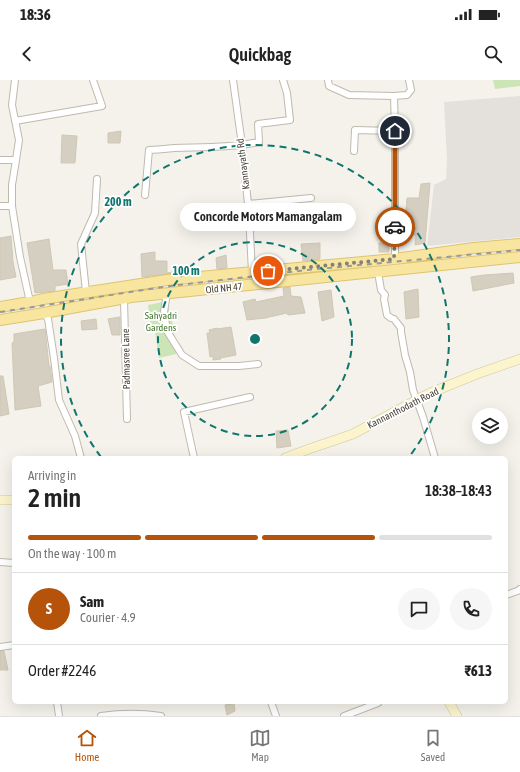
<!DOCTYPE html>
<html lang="en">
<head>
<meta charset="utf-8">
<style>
  :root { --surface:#fff; --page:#f6f6f6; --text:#222; --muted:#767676; --line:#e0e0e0; --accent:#b45309 }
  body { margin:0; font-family:"Asap Condensed",sans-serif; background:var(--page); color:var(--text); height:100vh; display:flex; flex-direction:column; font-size:15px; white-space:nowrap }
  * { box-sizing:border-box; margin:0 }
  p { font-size:13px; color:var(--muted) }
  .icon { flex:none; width:22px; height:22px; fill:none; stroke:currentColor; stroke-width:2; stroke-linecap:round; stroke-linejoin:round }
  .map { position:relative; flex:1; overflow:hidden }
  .drawer { position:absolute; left:12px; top:376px; width:496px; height:248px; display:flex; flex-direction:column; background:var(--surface); border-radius:6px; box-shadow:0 4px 16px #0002 }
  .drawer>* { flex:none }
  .fabs { position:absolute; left:472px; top:328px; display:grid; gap:8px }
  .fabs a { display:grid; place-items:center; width:36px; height:36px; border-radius:50%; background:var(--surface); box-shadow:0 4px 16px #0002; font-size:20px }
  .pin { position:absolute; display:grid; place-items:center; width:34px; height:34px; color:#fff; margin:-17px; border:2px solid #fff; border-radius:50%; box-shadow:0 1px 4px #0007 }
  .courier { position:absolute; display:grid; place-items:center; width:40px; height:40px; margin:-20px; border:3px solid #b45309; border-radius:50%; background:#fff; color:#222; box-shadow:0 1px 5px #0007 }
  .bubble { position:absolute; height:28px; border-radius:14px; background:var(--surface); box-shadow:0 4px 16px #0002; font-size:13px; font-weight:600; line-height:28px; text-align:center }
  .headline em { font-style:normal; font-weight:600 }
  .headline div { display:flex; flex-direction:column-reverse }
  .headline { display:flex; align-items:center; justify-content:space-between; height:68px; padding:0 16px }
  h1 { font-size:26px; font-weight:600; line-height:30px }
  .bar { display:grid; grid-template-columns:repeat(4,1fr); gap:6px 4px; align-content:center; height:48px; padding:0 16px }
  .bar i { height:5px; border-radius:3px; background:var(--line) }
  .bar .selected { background:var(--accent) }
  .bar p { grid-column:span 4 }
  .line { display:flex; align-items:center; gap:10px; padding:0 16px; border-top:1px solid var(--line) }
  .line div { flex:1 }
  .round { display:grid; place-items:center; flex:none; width:42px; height:42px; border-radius:21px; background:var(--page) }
  .status { display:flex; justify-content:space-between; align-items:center; height:28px; padding:0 20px; background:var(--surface); direction:ltr }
  .status svg { height:11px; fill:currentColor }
  header { display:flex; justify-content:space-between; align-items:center; height:52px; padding:0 16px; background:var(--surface); font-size:18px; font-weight:600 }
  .menu { display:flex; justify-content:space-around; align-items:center; height:56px; border-top:1px solid var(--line); background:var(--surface); font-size:11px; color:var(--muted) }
  .menu a { display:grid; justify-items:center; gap:2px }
  .menu .selected { color:var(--accent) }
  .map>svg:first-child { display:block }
  .industrial { fill:#e4e1dc }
  .green { fill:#cce5b6 }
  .building { fill:#d5cfc1; stroke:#d0c7b4 }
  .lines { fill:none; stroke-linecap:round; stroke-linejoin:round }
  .street-casing { stroke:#bfbaad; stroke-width:8 }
  .secondary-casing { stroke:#d1c79d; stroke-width:10 }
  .primary-casing { stroke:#ddc470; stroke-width:12 }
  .street { stroke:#fff; stroke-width:6 }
  .secondary { stroke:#fbf4cd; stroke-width:9 }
  .primary { stroke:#f8e6a0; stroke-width:10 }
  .rail { stroke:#989898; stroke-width:2; stroke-dasharray:5 5; stroke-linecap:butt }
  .done { stroke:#848077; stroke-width:4; stroke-dasharray:0 7.2 }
  .route { stroke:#b45309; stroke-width:5 }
  .ring { fill:none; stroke:#0f766e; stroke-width:2; stroke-dasharray:7 5 }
  .labels { text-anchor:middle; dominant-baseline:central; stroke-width:3.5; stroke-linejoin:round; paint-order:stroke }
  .street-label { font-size:10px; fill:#484339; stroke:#fff }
  .park-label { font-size:10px; fill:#45772f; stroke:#fff }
  .centre { fill:#0f766e; stroke:#fff; stroke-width:2 }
  .ring-label { font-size:12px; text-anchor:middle; font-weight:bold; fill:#0f766e; stroke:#fff; stroke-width:3.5; stroke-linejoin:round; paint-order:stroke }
</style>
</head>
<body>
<div class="status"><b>18:36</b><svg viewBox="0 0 49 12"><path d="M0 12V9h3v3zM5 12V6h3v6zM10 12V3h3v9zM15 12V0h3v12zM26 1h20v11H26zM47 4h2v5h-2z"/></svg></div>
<header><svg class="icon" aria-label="back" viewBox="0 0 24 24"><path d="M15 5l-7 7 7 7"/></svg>Quickbag<svg class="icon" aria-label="search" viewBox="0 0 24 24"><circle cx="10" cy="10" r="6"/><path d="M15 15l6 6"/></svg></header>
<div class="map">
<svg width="520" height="636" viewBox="0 0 520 636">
  <rect width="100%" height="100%" fill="#f4f2eb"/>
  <path class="industrial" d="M520,16V157L427,166L434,105L446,99L447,79L444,22Z"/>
  <path class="green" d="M493,0H520V6L495,9Z
    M167,221L173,245L176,274L159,278L155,252H151L148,225Z"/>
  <path class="building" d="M121,51L120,63H108V53Z
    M62,55L77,56L75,83H61Z
    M430,103L425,163L415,165L416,155L404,154L407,118H419L421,104Z
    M11,156L13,182L16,197L0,200V158Z
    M49,159L53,190H66L68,204L55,206V211L35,213L27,163Z
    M320,163V179L303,181L301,164Z
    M379,163H389V172H379Z
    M155,172V181H167V193L183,190V192L142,197L141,174Z
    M226,175L227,188L217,189L216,178Z
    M513,193L514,203L473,211L471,197L484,195Z
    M290,207L291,216L301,217L305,233L288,235L287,233L265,238L247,240L243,222L255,219L256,222L284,216L283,208Z
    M418,209L419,237L406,239L404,212Z
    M331,210L334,237L322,241L318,212Z
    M120,237V255H112L108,239Z
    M96,239L97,249L82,250L81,241Z
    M231,247L236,275L220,278L221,279L213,280V276L210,277L207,253H210L209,250L217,248V249Z
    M45,249L49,286H50L52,302L38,306L41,326L15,330L12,263L14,262V254Z
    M0,296H3L9,334L0,336Z
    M288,350L291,366L277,368L276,351Z
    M0,571H4L8,590H0Z
    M234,623L235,631L227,635L225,625Z"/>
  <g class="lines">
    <g class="street-casing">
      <path id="street" d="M15,0L12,25L19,60L16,80L12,105V126L20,177L30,222
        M233,0L242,65L249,134L252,192
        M328,0L329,6L349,15L394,16
        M15,41L102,26L93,0
        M354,71L355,50L395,51
        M0,80H16
        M145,115L149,70C157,70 165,69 174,68C203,67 230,68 259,62L258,44L290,40L287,13L283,0
        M248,124L311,118
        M0,126H12
        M395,179V51L394,16L407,15L411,10L409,0
        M378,192L381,210L385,215L384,219L387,235L391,238L394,239L401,248V252L405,275L410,292L413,310L423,337L435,378
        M86,212L81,164L95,133L97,99
        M167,213L164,232L167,251L182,275L199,286H239L258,284
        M124,219L127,339
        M44,233L48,239L54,278L59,320L75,356L81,378
        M194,378L184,332L250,317
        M0,482L14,483
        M506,515L520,510V509
        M0,567L14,565
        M57,622L59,636
        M271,622L276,636
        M101,636C122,633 141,633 161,636
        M344,636L378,623"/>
    </g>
    <g class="secondary-casing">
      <path id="secondary" d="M285,378L309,369L353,354L430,313L477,294L520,279
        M0,420H14
        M449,622L457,636"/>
    </g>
    <g class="primary-casing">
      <path id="primary" d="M0,227L30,222L43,219L167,200L395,179L474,168L520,164
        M0,240L44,233L131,217L520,177"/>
    </g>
    <use href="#street" class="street"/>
    <use href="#secondary" class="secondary"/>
    <use href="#primary" class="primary"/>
    <path class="rail" d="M0,232L170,206L307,190L520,170"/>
  </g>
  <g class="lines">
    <path class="done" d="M268,191L394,179L395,147"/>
    <path class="route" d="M395,147V51"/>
  </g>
  <g class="ring">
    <circle cx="255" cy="259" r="97"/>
    <path d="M101 377A194 194 0 1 1 409 377"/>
  </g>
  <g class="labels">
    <g class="street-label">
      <text transform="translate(243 84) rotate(-97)">Kannayath Rd</text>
      <text transform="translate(224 208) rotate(-6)">Old NH 47</text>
      <text transform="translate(126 279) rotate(-91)">Padmasree Lane</text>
      <text transform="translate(403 328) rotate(-27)">Kannanthodath Road</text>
    </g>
    <g class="park-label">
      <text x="161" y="235">Sahyadri<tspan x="161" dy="12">Gardens</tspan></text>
    </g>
  </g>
  <circle cx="255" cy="259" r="6" class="centre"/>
  <g class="ring-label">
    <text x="118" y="126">200 m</text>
    <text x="186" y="195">100 m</text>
  </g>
</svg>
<div class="fabs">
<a><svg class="icon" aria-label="layers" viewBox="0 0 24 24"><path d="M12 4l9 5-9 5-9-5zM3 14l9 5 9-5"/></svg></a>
</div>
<div class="pin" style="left:268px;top:191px;background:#ea580c"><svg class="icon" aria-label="bag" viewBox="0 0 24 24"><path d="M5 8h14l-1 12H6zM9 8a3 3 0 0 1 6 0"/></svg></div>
<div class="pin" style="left:395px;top:51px;background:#1f2937"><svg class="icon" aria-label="home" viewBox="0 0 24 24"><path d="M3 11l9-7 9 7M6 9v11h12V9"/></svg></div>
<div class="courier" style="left:395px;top:147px"><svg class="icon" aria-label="car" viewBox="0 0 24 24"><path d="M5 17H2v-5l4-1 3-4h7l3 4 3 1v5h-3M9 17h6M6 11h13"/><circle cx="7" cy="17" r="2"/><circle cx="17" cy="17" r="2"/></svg></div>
<div class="bubble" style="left:180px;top:123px;width:176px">Concorde Motors Mamangalam</div>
<section class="drawer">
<div class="headline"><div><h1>2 min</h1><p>Arriving in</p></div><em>18:38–18:43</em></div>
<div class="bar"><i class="selected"></i><i class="selected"></i><i class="selected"></i><i></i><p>On the way · 100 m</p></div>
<div class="line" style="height:72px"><b class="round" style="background:var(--accent);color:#fff">S</b><div><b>Sam</b><p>Courier · 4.9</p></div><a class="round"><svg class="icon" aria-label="chat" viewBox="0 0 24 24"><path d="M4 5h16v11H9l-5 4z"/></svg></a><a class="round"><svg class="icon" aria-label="phone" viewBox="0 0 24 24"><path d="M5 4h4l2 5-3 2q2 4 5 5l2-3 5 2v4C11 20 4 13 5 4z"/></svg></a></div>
<div class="line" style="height:52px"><div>Order #2246</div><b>₹613</b></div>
</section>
</div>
<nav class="menu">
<a class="selected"><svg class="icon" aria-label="home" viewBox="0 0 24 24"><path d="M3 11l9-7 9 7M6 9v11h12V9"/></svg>Home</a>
<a><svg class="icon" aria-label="map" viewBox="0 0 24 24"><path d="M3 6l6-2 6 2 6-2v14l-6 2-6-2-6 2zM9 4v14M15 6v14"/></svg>Map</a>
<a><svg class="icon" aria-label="saved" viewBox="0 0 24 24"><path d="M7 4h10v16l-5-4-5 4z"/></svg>Saved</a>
</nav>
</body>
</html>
